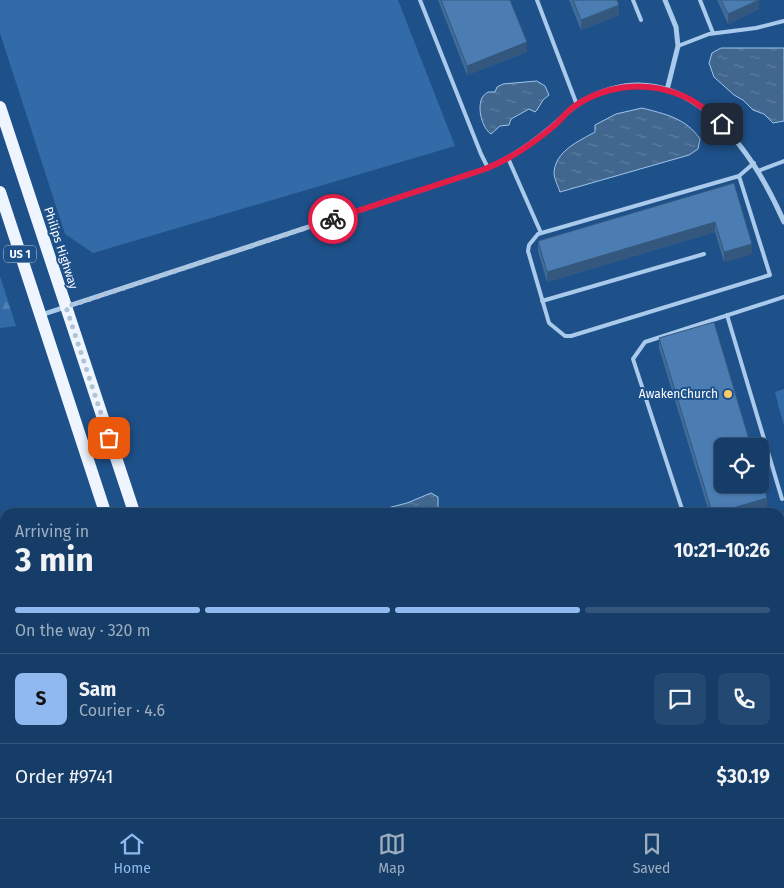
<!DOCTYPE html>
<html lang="en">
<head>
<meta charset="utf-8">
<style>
  :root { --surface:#163d68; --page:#234871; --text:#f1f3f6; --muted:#9eaec0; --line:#35567c; --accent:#90b9f0 }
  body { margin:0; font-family:"Fira Sans",sans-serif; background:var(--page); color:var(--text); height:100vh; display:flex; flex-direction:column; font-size:19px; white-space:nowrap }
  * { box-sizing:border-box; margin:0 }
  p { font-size:16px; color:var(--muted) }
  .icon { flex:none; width:28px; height:28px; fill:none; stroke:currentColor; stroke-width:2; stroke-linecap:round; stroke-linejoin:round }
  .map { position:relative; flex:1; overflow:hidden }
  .side { position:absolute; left:0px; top:508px; width:785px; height:311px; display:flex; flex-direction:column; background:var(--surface); border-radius:15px 15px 0 0; box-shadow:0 1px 4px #0004,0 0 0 1px var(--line) }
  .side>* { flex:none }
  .controls { position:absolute; left:714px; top:438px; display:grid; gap:10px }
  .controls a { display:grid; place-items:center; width:55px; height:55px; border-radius:8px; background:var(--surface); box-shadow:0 1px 4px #0004,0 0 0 1px var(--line); font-size:25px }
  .pin { position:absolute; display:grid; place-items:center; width:42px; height:42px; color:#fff; margin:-21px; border-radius:10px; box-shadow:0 2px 8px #0006 }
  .courier { position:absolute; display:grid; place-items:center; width:50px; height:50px; margin:-25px; border:4px solid #e11d48; border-radius:50%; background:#fff; color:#222; box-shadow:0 1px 6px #0007 }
  .headline em { font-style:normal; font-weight:700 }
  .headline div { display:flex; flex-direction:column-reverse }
  .headline { display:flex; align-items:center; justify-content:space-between; height:85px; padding:0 15px }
  h1 { font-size:32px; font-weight:700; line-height:38px }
  .bar { display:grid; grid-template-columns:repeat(4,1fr); gap:8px 5px; align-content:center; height:60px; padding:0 15px }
  .bar i { height:6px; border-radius:4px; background:var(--line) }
  .bar .active { background:var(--accent) }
  .bar p { grid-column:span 4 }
  .line { display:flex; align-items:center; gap:12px; padding:0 15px; border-top:1px solid var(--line) }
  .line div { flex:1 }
  .round { display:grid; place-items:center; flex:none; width:52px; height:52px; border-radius:8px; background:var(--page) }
  .dock { display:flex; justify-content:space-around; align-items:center; height:70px; border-top:1px solid var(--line); background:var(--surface); font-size:14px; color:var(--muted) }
  .dock a { display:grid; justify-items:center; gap:2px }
  .dock .active { color:var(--accent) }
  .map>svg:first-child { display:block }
  .grass { fill:#326ba7 }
  .forest { fill:url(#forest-firs) }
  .water { fill:url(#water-ripples); stroke:#9dc5ed }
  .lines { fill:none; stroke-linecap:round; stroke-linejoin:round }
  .lane { stroke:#a9caeb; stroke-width:4 }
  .street { stroke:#a9caeb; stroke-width:5 }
  .primary { stroke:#eef5fe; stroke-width:12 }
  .wall { fill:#406c9a }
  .shaded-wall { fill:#34587d }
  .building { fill:#4b7db3; stroke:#34587d }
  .done { stroke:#b0c2d6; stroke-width:5; stroke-dasharray:0 9 }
  .route { stroke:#e11d48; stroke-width:6 }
  .poi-dot { fill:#facb69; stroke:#1e518a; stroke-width:2 }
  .labels { text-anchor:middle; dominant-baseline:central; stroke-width:4; stroke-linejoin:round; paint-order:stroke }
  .shield { fill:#1e518a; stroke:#bccbdc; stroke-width:1 }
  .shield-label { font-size:11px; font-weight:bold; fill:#fff }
  .street-label { font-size:12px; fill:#fff; stroke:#1e518a }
  .poi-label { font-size:12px; fill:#fff; stroke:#1e518a; text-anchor:end }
</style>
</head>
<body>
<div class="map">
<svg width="784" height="818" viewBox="0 0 784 818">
  <defs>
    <pattern id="forest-firs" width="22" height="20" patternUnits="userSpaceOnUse" patternTransform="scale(1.25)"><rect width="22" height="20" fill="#326ba7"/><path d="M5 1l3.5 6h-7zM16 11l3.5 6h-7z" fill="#5181b4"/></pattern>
    <pattern id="water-ripples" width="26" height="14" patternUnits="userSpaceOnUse" patternTransform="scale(1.25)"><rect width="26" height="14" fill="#41678f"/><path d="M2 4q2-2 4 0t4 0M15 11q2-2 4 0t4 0" fill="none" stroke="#5e7ea0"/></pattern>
  </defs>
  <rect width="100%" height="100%" fill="#1e518a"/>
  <path class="grass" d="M0,0H398L455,146L93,253L65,234L0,33Z"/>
  <path class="forest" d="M0,276L16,326L0,328Z
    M784,389V426L775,392Z
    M784,513V561L780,562V514Z"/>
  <path class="water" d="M721,48H784V121L773,123L764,114L753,110L743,100L734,95L714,77L709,63L712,53Z
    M537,81L545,86L549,95L543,100L537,110L535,112L529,109L511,119L509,125L500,126L491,134C482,128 477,108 482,98C483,95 486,94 488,92H495L497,87L503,84Z
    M642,108C665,114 686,118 700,139L698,149L689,155L560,192C558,186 554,178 554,173C555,151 579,141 595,132V125L616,114Z
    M431,493L438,497V512H372L407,503Z
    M784,570V667L780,663V571Z"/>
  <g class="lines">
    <path class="lane" d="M420,0L481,154L488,168
      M537,0L577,105
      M633,0L641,20
      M700,0L713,33
      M678,46L709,34L756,28L784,21
      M508,158L541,233
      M758,171L784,161
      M739,176L538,234L529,245L528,251L549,323L565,336H571L770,275L739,176L754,163
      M542,301L704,254
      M727,315L782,499
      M683,512L633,359L645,342L784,297
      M0,717L5,715
      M539,814L540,818
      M564,814L565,818
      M622,814L623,818
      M0,816L5,818
      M8,818H19L34,814
      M249,818L262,814
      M576,818L589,814"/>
    <path class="street" d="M665,0L676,27L678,46L667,90
      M41,315L485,169C509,159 529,146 549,129C560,120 569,109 581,102C679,46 749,142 784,222
      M780,721L784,719
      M652,814L653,818
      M485,818L498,814"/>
    <path class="primary" d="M0,107L134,512
      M0,192L105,512
      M204,814L206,818
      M233,814L234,818"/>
  </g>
  <path class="wall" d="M438,0H510L527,52L467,75Z
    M569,0H617L619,15L581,30Z
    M717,0H759V9L728,24Z
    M734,183L752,254L724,262L715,232L547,282L538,251V241Z
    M659,338L767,508L752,512H709L659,348Z
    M5,729V779L3,771L0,772Z
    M697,814H756L744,818H698Z"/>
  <path class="shaded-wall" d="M759,0V9L728,24V14Z
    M619,5V15L581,30V20Z
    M527,42V52L467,75V66Z
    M715,222V232L547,282V272Z
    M752,244V254L724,262V252Z
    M767,498V508L752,512H719Z
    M5,697V707L0,709V699Z
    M3,762V771L0,772V763Z
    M738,814H756L744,818H735Z"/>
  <path class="building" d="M441,0H510L527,42L467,66Z
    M573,0H617L619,5L581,20Z
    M721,0H759L728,14Z
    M734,183L752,244L724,252L715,222L547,272L538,241Z
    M714,322L751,446H722V484H760V475L767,498L719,512H712L659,338Z
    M5,674V697L0,699V676Z
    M5,729V769L3,762L0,763V731Z
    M598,814H611L612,818H585Z
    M701,814H739L740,816L735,818H707V817L702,818Z"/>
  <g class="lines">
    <path class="done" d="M109,438L66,307L333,219"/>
    <path class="route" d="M333,219L485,169C511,159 534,143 556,124C561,119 566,113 572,108C602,86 643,80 678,94C695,100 709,112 722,124"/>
  </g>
  <circle class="poi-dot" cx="728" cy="394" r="5"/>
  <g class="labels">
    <rect class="shield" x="4" y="245.5" width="32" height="17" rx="4"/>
    <g class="shield-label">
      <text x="20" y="254">US 1</text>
    </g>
    <g class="street-label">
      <text transform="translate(61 248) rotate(72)">Philips Highway</text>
    </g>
    <g class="poi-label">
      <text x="718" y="394">AwakenChurch</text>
    </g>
  </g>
</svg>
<div class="controls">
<a><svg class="icon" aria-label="locate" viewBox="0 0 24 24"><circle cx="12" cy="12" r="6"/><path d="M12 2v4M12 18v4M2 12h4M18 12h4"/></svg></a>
</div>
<div class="pin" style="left:109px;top:438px;background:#ea580c"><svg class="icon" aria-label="bag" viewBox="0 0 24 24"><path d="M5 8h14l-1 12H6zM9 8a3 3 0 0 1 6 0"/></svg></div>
<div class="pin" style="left:722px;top:124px;background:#1f2937"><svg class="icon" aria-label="home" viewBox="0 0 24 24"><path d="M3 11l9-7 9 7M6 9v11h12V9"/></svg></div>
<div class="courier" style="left:333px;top:219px"><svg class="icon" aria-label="bike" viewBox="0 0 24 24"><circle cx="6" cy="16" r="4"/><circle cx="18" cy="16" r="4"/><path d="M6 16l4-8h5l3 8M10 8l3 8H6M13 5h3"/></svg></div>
<section class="side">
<div class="headline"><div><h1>3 min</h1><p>Arriving in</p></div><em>10:21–10:26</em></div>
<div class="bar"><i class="active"></i><i class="active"></i><i class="active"></i><i></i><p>On the way · 320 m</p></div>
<div class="line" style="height:90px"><b class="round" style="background:var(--accent);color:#111">S</b><div><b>Sam</b><p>Courier · 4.6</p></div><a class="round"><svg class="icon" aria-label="chat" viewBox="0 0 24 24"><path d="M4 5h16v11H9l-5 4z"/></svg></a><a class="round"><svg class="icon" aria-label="phone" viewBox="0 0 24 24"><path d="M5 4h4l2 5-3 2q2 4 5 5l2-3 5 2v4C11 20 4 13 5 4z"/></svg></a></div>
<div class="line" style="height:65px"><div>Order #9741</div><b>$30.19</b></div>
</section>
</div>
<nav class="dock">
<a class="active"><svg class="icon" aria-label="home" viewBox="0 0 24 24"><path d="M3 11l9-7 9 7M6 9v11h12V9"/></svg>Home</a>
<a><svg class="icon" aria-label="map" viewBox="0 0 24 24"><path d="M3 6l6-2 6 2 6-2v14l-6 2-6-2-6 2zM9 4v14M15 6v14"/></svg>Map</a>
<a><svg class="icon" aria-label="saved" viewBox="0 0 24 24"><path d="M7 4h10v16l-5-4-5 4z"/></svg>Saved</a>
</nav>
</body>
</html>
